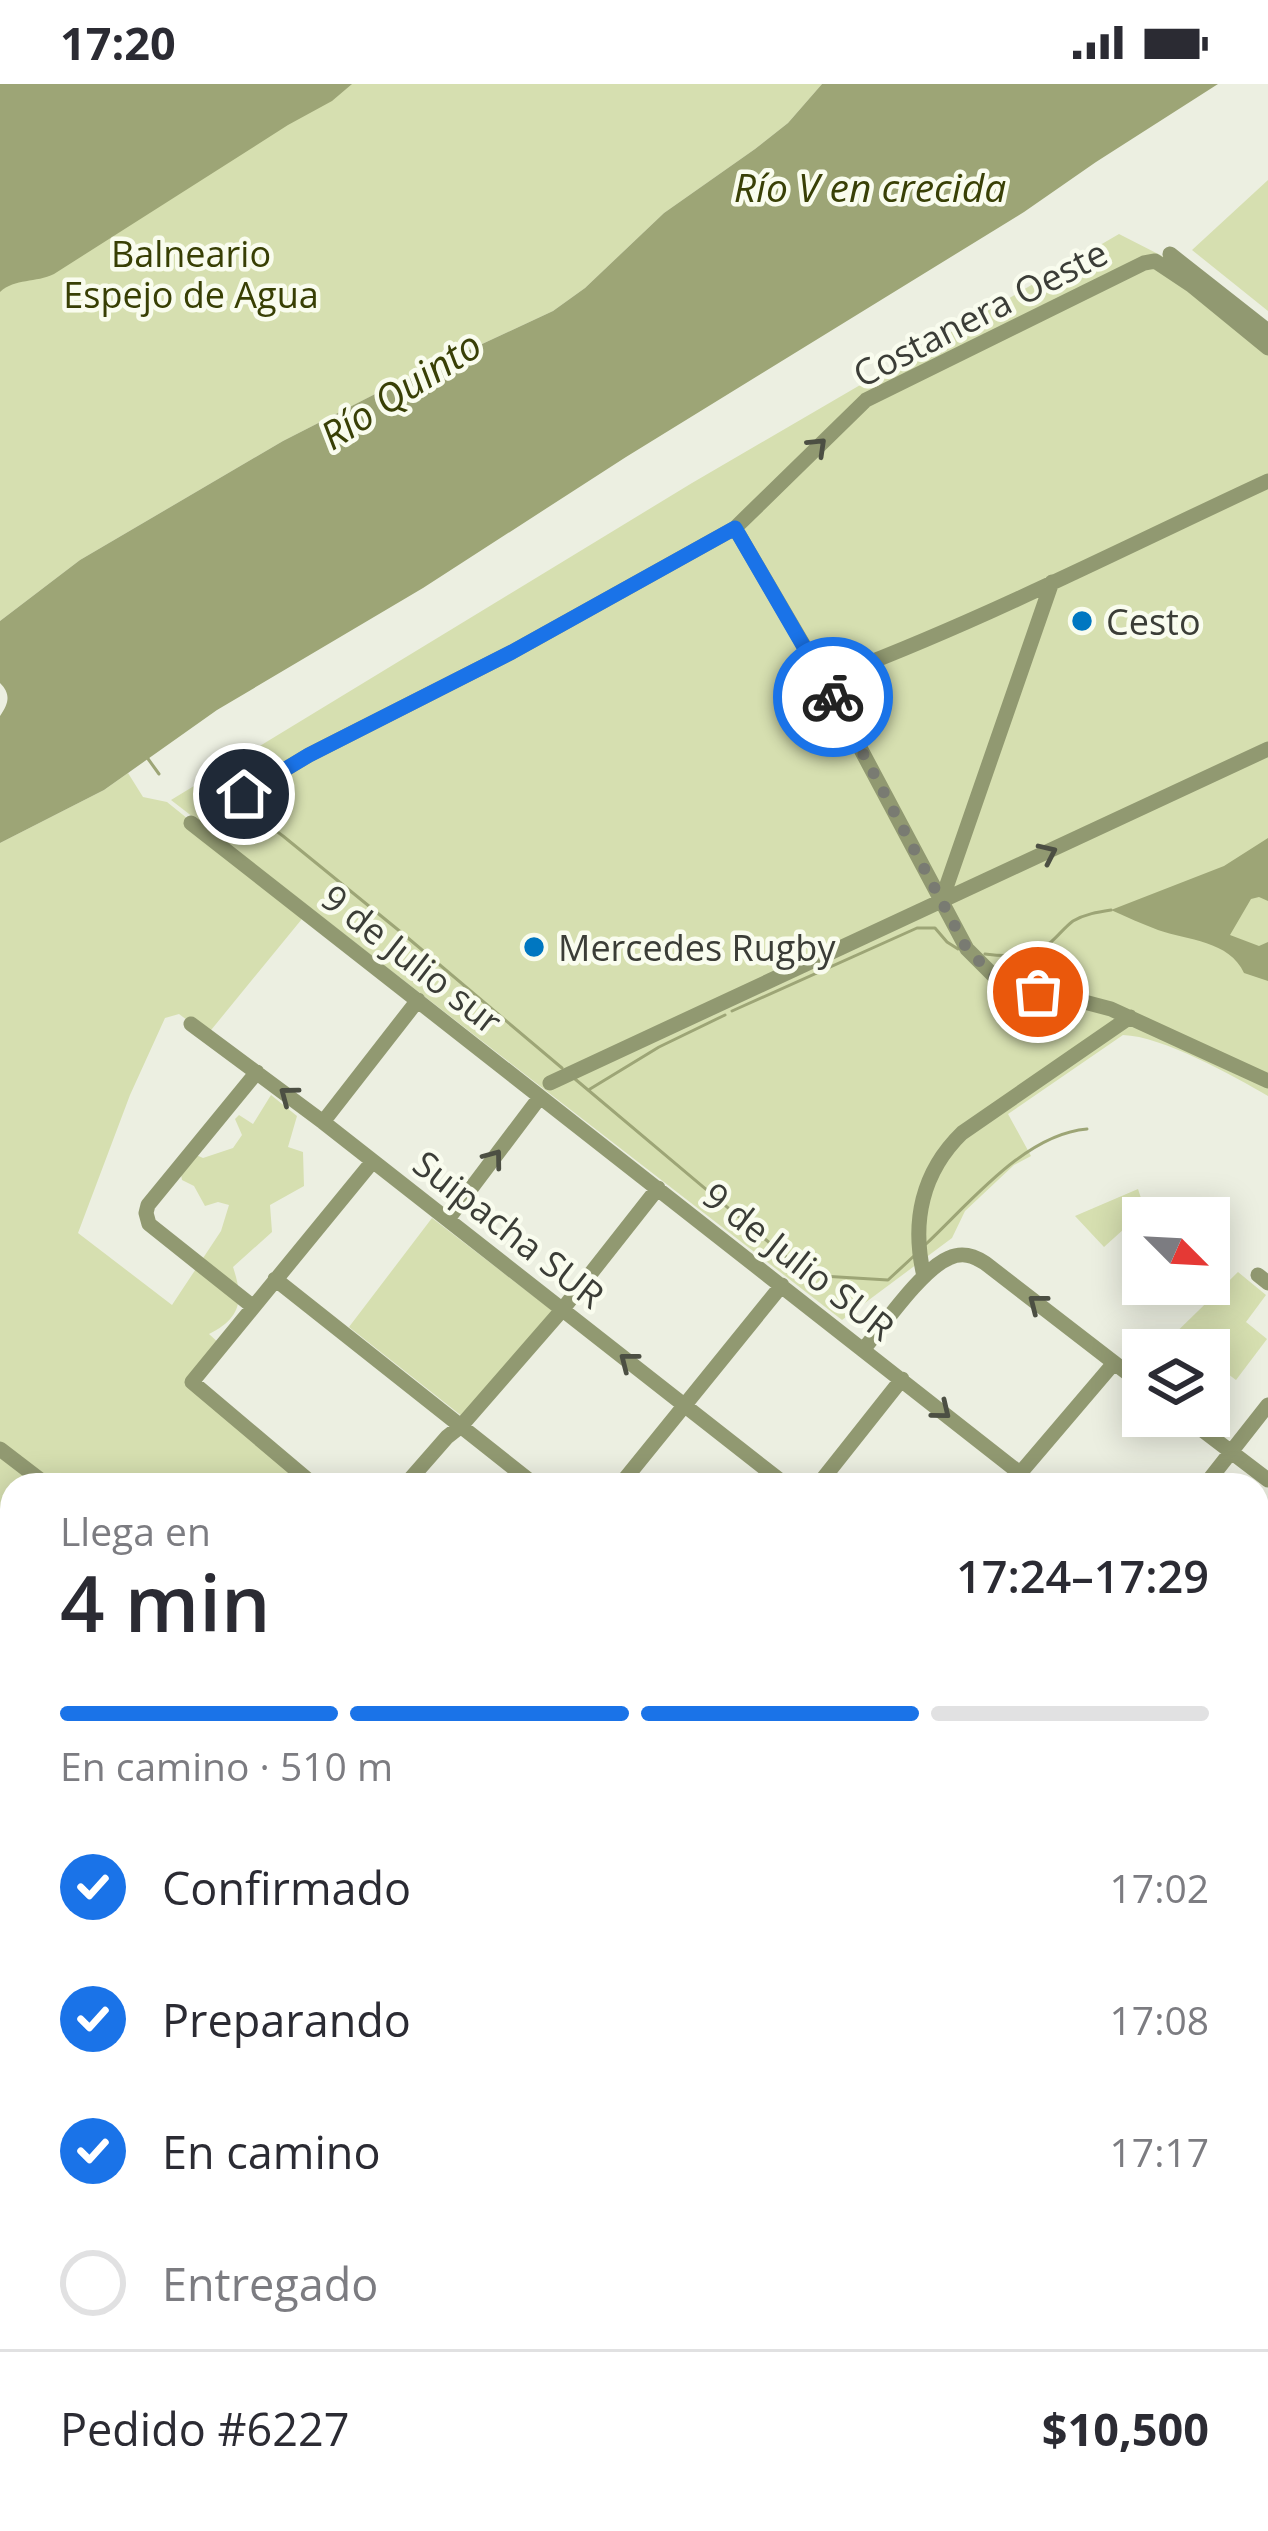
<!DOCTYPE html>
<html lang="es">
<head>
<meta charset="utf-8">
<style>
  :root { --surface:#fff; --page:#f2f2f3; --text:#2b2b33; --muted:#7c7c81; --line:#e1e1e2; --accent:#1a73e8 }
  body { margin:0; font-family:"Open Sans",sans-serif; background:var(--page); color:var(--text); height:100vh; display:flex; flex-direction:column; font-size:45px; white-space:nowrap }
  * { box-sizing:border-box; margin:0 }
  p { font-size:39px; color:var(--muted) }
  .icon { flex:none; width:66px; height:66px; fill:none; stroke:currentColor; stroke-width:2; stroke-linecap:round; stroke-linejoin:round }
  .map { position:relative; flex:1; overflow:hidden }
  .details { position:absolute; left:0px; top:1389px; width:1269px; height:1059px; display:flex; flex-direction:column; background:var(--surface); border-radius:36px 36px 0 0; box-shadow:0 6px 30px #0003 }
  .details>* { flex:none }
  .needle { width:78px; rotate:114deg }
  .buttons { position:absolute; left:1122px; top:1113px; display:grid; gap:24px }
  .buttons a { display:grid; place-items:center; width:108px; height:108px; border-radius:0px; background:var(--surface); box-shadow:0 6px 30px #0003; font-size:60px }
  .pin { position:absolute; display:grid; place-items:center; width:102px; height:102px; color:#fff; margin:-51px; border:6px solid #fff; border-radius:50%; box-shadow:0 3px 12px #0007 }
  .courier { position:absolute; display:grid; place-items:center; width:120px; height:120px; margin:-60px; border:9px solid #1a73e8; border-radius:50%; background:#fff; color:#222; box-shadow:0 3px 15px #0007 }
  .headline em { font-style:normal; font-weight:600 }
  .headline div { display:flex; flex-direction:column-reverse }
  .headline { display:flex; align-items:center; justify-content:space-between; height:204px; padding:0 60px }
  h1 { font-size:78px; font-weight:600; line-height:90px }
  .bar { display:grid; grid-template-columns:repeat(4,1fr); gap:18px 12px; align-content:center; height:144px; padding:0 60px }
  .bar i { height:15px; border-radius:9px; background:var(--line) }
  .bar .active { background:var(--accent) }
  .bar p { grid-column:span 4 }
  .line { display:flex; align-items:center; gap:30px; padding:0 60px; border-top:3px solid var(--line) }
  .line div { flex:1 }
  ol { padding:0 60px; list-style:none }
  li { display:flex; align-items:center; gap:36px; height:132px }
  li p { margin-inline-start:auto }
  li .icon { padding:12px; border-radius:50%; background:var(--accent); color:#fff; stroke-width:4 }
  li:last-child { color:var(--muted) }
  li i { width:66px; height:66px; border:6px solid var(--line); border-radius:50% }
  .status { display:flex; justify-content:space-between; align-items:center; height:84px; padding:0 60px; background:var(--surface); direction:ltr }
  .status svg { height:33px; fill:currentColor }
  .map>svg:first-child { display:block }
  .green { fill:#d6dfb0 }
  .water { fill:#9da576 }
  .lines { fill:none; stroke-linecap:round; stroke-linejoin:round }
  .stream { stroke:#9da576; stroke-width:3 }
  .minor { stroke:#919971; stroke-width:15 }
  .major { stroke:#495111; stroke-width:18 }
  .oneway { stroke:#4c4f43 }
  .done { stroke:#797b72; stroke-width:12; stroke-dasharray:0 21.6 }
  .route { stroke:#1a73e8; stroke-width:15 }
  .poi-dot { fill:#0077c1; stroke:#f9fcee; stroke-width:4.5 }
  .labels { text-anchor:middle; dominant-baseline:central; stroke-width:9; stroke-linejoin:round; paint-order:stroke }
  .park-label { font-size:36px; fill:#383f04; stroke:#f9fcee }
  .street-label { font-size:36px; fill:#3b3d37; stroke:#f9fcee }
  .poi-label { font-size:36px; fill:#3b3d37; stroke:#f9fcee; text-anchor:start }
  .water-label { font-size:39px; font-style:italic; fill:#394006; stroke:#f9fcee }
</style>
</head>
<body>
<div class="status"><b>17:20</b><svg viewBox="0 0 49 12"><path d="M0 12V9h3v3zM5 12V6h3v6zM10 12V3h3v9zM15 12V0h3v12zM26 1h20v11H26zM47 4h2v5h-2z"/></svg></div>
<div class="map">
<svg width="1268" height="2447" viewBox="0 0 1268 2447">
  <rect width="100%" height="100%" fill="#ecefe1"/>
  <path class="green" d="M0,0H822L788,39L755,65L664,129L585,204L553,227L381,307L283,357L80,476L0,537Z
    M1268,96V227L1192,166Z
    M1119,150L1166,174L1268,253V1012C1234,992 1162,952 1123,951L1008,1030L1031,1072L1014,1081L965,1127L952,1154L842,1236L171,716L692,399Z
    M128,689L143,713L167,718L306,830L207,951L179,930L165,934L130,1011L78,1149L172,1221L221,1147L229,1121L218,1118L205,1122L194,1102L182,1096L180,1085L194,1070L203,1074L233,1064L242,1051L235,1035L239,1031L253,1040L271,1011L297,1032L288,1063L303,1068L304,1102L270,1121L272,1148L233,1183C244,1216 241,1234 209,1250L221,1261L192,1298L314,1401H12L10,2092L0,2089V759L104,706Z
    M1138,1105L1145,1126L1104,1163L1075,1132Z
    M432,1134L553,1227L463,1333L349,1243Z
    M1238,1188L1266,1211L1246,1238L1267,1255L1236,1296L1209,1276V1266H1158Z"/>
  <path class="water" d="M0,0H352L332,17L288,41L54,190C36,199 15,194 0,208Z
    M822,0H1218L1096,78L1024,128L626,373L423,504L217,626L104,706L0,759V632C9,619 11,610 0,599V537L80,476L283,357L381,307L553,227L585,204L664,129L755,65L788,39Z
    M1268,754V817L1259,813L1251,815L1230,851L1259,862L1268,858V897L1244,889C1230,857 1187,856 1158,846C1142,840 1127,833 1111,826L1224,782Z"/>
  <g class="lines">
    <path class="stream" d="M146,672L159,690
      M200,691L283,752L402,849L562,984
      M985,870C1008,873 1032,873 1051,858C1059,851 1065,843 1073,837C1085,830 1098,828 1111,826
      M732,927L917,844H935L947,858L958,865
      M575,995L790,1176L822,1192L888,1196L915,1171
      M590,1005L659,963L725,931
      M926,1160C970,1119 1025,1050 1087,1045"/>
    <path class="minor" d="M1170,170L1268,247
      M735,444L824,596L967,865L997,895L1111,925L1268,997
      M824,596C976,540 1121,465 1268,397
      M244,710L309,671L512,568L735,444L866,316L1144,179L1155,177L1191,201L1268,264
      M191,739L1035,1401
      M941,818L1052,498
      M191,940L323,1038L786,1401
      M550,999L1268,665
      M323,1038L418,916
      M448,1135L540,1013
      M1258,1191L1268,1199
      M924,1192C911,1138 922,1088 962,1049L1130,933
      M275,1195L535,1401
      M252,1222L149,1140L146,1129L148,1121L257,988
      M863,1266C883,1242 922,1185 949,1174C962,1168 973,1171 985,1179L1143,1301
      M1184,1332L1268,1396
      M0,1365L47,1401
      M314,1401L192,1298L373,1077
      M405,1401L447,1353L461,1342L562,1226L658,1104
      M620,1401L782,1201
      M818,1401L902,1295
      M1010,1401L1114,1279
      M1205,1401L1268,1321
      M0,1565L12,1574
      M1257,1578L1268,1564
      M0,1761L12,1770
      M1257,1768L1268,1776
      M1257,1823L1268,1810
      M1257,1960L1268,1968
      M0,1964L12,1970
      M0,2144L12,2153
      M1257,2155L1268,2164
      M0,2194L12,2179
      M1257,2312L1268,2299
      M0,2340L12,2349
      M1257,2348L1268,2357
      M0,2432L12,2417
      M125,2436L139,2447
      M374,2436L388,2447
      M630,2436L644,2447
      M1124,2436L1138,2447
      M182,2447L191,2436
      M565,2447L574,2436
      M1148,2447L1157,2436"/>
    <path class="major" d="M1257,2065L1268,2052
      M953,2447L962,2436"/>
  </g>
  <defs><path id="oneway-chevron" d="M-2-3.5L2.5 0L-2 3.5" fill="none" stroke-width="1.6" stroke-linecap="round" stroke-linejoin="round" transform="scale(3)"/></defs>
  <g class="oneway">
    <use href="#oneway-chevron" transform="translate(818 362) rotate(-44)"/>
    <use href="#oneway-chevron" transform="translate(1048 769) rotate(-25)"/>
    <use href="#oneway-chevron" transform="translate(288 1011) rotate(-143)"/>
    <use href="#oneway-chevron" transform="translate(494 1074) rotate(-53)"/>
    <use href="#oneway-chevron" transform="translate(1037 1219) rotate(-142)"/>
    <use href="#oneway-chevron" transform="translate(628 1277) rotate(-142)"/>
    <use href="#oneway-chevron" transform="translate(942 1327) rotate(39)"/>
  </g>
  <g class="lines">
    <path class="done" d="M833,613L967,865L997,895L1038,908"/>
    <path class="route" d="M244,710L309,671L512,568L735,444L833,613"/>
  </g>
  <g class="poi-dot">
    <circle cx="1082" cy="537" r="12"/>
    <circle cx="534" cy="863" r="12"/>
  </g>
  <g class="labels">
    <g class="park-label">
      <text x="191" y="169">Balneario<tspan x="191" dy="41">Espejo de Agua</tspan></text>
    </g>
    <g class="street-label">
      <text transform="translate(980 229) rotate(-27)">Costanera Oeste</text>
      <text transform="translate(412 875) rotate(38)">9 de Julio sur</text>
      <text transform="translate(509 1145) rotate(38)">Suipacha SUR</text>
      <text transform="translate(799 1177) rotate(38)">9 de Julio SUR</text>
    </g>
    <g class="poi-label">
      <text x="1106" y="537">Cesto</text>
      <text x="558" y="863">Mercedes Rugby</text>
    </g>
    <g class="water-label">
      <text x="870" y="102">Río V en crecida</text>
      <text transform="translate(400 305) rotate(-33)">Río Quinto</text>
    </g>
  </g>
</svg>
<div class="buttons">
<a><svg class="needle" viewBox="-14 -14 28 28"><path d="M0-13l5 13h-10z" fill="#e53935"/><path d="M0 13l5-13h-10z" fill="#7c7c81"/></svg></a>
<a><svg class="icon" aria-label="layers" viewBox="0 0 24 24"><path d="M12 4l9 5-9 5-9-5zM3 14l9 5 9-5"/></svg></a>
</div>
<div class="pin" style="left:1038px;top:908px;background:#ea580c"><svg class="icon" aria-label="bag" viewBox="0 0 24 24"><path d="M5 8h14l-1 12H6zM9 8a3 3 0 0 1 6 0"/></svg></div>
<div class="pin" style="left:244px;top:710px;background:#1f2937"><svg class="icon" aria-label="home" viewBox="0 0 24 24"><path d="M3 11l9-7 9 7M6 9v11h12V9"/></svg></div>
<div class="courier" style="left:833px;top:613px"><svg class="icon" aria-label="bike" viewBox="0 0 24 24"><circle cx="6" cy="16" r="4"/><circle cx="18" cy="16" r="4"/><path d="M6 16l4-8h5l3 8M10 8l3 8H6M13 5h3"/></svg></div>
<section class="details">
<div class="headline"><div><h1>4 min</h1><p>Llega en</p></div><em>17:24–17:29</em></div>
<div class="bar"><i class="active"></i><i class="active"></i><i class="active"></i><i></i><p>En camino · 510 m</p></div>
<ol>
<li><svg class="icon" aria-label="check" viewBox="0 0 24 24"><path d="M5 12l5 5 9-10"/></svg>Confirmado<p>17:02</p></li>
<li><svg class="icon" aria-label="check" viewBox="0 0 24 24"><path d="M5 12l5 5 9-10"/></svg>Preparando<p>17:08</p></li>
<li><svg class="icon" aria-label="check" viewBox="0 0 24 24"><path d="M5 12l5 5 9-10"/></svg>En camino<p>17:17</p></li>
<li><i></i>Entregado</li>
</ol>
<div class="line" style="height:156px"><div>Pedido #6227</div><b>$10,500</b></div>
</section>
</div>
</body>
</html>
